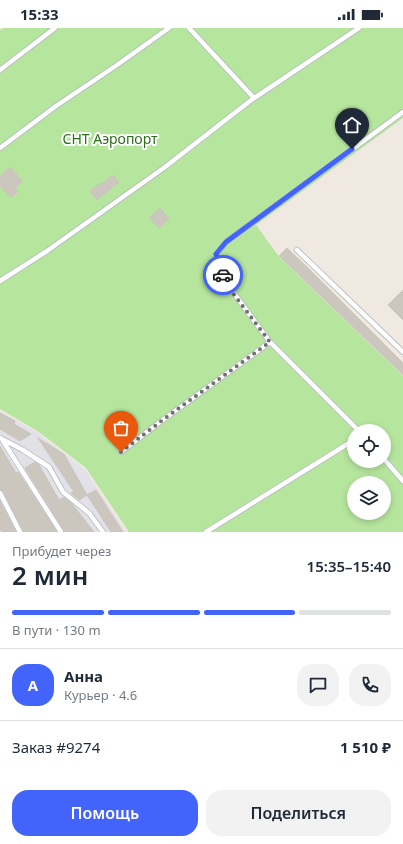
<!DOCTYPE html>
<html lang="ru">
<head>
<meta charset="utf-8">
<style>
  :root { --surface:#fff; --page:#f2f2f3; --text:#1f2937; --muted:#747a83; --line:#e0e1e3; --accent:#4264fb }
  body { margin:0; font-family:"Noto Sans",sans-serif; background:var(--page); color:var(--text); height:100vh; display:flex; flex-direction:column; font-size:15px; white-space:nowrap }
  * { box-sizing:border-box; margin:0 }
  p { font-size:13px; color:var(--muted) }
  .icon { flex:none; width:22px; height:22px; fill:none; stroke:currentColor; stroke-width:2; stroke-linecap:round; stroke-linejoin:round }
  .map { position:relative; height:504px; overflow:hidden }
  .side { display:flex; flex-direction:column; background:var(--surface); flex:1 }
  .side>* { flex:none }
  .controls { position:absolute; left:347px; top:396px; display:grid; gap:8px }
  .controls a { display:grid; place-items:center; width:44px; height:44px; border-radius:50%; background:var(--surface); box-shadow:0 2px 6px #0003; font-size:20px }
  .pin { position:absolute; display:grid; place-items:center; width:34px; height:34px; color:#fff; margin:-41px -17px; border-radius:50% 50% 50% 0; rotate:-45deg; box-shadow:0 0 4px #0007 }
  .pin .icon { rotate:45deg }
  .courier { position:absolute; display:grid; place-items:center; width:40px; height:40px; margin:-20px; border:3px solid #4264fb; border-radius:50%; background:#fff; color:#222; box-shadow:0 1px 5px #0007 }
  .overview em { font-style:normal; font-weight:600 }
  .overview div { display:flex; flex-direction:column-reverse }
  .overview { display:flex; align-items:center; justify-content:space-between; height:68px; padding:0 12px }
  h1 { font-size:26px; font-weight:600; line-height:30px }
  .bar { display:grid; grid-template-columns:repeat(4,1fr); gap:6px 4px; align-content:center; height:48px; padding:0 12px }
  .bar i { height:5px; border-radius:3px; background:var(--line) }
  .bar .current { background:var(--accent) }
  .bar p { grid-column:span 4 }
  .line { display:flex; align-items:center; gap:10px; padding:0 12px; border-top:1px solid var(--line) }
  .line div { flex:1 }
  .round { display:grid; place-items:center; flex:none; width:42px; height:42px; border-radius:16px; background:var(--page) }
  .primary-button { display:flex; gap:8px; margin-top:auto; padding:8px 12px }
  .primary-button a { flex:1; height:46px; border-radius:16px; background:var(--accent); color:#fff; font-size:16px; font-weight:600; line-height:46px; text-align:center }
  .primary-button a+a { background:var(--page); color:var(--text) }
  .status { display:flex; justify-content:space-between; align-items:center; height:28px; padding:0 20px; background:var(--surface); direction:ltr }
  .status svg { height:11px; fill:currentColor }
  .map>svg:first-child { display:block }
  .industrial { fill:#e3e1e8 }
  .green { fill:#b6e59e; fill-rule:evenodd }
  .building { fill:#cbc7bf; stroke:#cbc5ba }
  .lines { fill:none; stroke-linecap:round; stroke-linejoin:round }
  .service-casing { stroke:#b4b7c1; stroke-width:6 }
  .service { stroke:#fff; stroke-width:4.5 }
  .done { stroke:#726f6d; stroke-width:4; stroke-dasharray:0 7.2 }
  .route { stroke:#4264fb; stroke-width:5 }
  .labels { text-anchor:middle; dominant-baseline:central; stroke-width:4; stroke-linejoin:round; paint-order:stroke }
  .park-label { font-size:14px; fill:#2c6e1b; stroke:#fff }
</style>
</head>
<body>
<div class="status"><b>15:33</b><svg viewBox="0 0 49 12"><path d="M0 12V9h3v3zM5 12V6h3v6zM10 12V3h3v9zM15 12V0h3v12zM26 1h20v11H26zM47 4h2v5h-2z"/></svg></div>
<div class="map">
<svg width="403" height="504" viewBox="0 0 403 504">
  <rect width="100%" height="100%" fill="#efe9e1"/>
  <path class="industrial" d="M0,383L38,405L85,442L126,504H0Z"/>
  <path class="green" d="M3,0H403V90L256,197L280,230L403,348V504H129L86,440L39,404L0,381V2ZM354,403H384V433H354ZM354,455H384V485H354Z"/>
  <path class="building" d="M10,139L22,153L15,160L18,163L11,170L0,158V148Z
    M113,147L119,154L97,172L90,163L101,155L102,156Z
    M160,180L169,191L159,200L149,190Z
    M287,220L310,242L403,335V347L279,228Z
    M403,262V292L388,277Z
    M0,385L15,393L14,396L31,406L20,413L0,401Z
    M38,410L64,426L87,467L79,472L71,465L74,464Z
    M0,418L16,445L18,444L57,504H24L3,463L0,461Z
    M35,434L39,437L59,472L64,469L72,476L94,504H65L25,440Z
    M96,462L123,504H111L87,467Z
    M0,473L16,504H2L0,501Z"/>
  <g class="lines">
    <g class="service-casing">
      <path id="service" d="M189,0L254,70
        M0,42L55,0
        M0,120L56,78L117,37L169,0
        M297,222L403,324
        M0,253L47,223L165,139L250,73L359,0
        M270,314L227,256L216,227L226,214L403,84
        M0,410L23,422L49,439L63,464L89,485L103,504
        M3,413L61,504
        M121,424L160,394L270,314L359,403
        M384,431L403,453
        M0,465L20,504
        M206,504L354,412"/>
    </g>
    <use href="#service" class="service"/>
  </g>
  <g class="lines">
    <path class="done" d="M121,424L160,394L270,314L226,256L223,247"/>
    <path class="route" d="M223,247L216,226L226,214L352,121"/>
  </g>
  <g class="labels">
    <g class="park-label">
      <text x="110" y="110">СНТ Аэропорт</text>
    </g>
  </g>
</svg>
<div class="controls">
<a><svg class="icon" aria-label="locate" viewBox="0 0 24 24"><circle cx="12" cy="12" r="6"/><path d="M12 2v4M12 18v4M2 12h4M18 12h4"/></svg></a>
<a><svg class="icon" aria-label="layers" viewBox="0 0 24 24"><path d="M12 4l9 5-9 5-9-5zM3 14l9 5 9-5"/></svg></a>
</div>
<div class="pin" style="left:121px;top:424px;background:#ea580c"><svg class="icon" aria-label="bag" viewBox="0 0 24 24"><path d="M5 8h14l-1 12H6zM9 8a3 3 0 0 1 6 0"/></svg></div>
<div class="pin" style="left:352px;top:121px;background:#1f2937"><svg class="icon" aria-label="home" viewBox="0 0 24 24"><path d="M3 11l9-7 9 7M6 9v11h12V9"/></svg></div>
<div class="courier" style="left:223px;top:247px"><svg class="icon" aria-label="car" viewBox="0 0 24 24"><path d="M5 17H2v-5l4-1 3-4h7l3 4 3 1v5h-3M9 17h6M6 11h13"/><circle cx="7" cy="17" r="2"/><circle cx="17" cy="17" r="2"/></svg></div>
</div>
<section class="side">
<div class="overview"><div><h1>2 мин</h1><p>Прибудет через</p></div><em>15:35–15:40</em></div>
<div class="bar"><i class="current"></i><i class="current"></i><i class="current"></i><i></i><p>В пути · 130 m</p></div>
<div class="line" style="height:72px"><b class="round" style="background:var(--accent);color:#fff">А</b><div><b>Анна</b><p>Курьер · 4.6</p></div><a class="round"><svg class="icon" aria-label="chat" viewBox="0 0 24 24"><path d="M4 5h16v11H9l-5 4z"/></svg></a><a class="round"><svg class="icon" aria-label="phone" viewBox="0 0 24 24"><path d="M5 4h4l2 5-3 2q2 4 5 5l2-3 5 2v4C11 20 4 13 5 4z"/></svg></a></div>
<div class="line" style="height:52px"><div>Заказ #9274</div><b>1 510 ₽</b></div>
<div class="primary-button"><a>Помощь</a><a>Поделиться</a></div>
</section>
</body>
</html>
